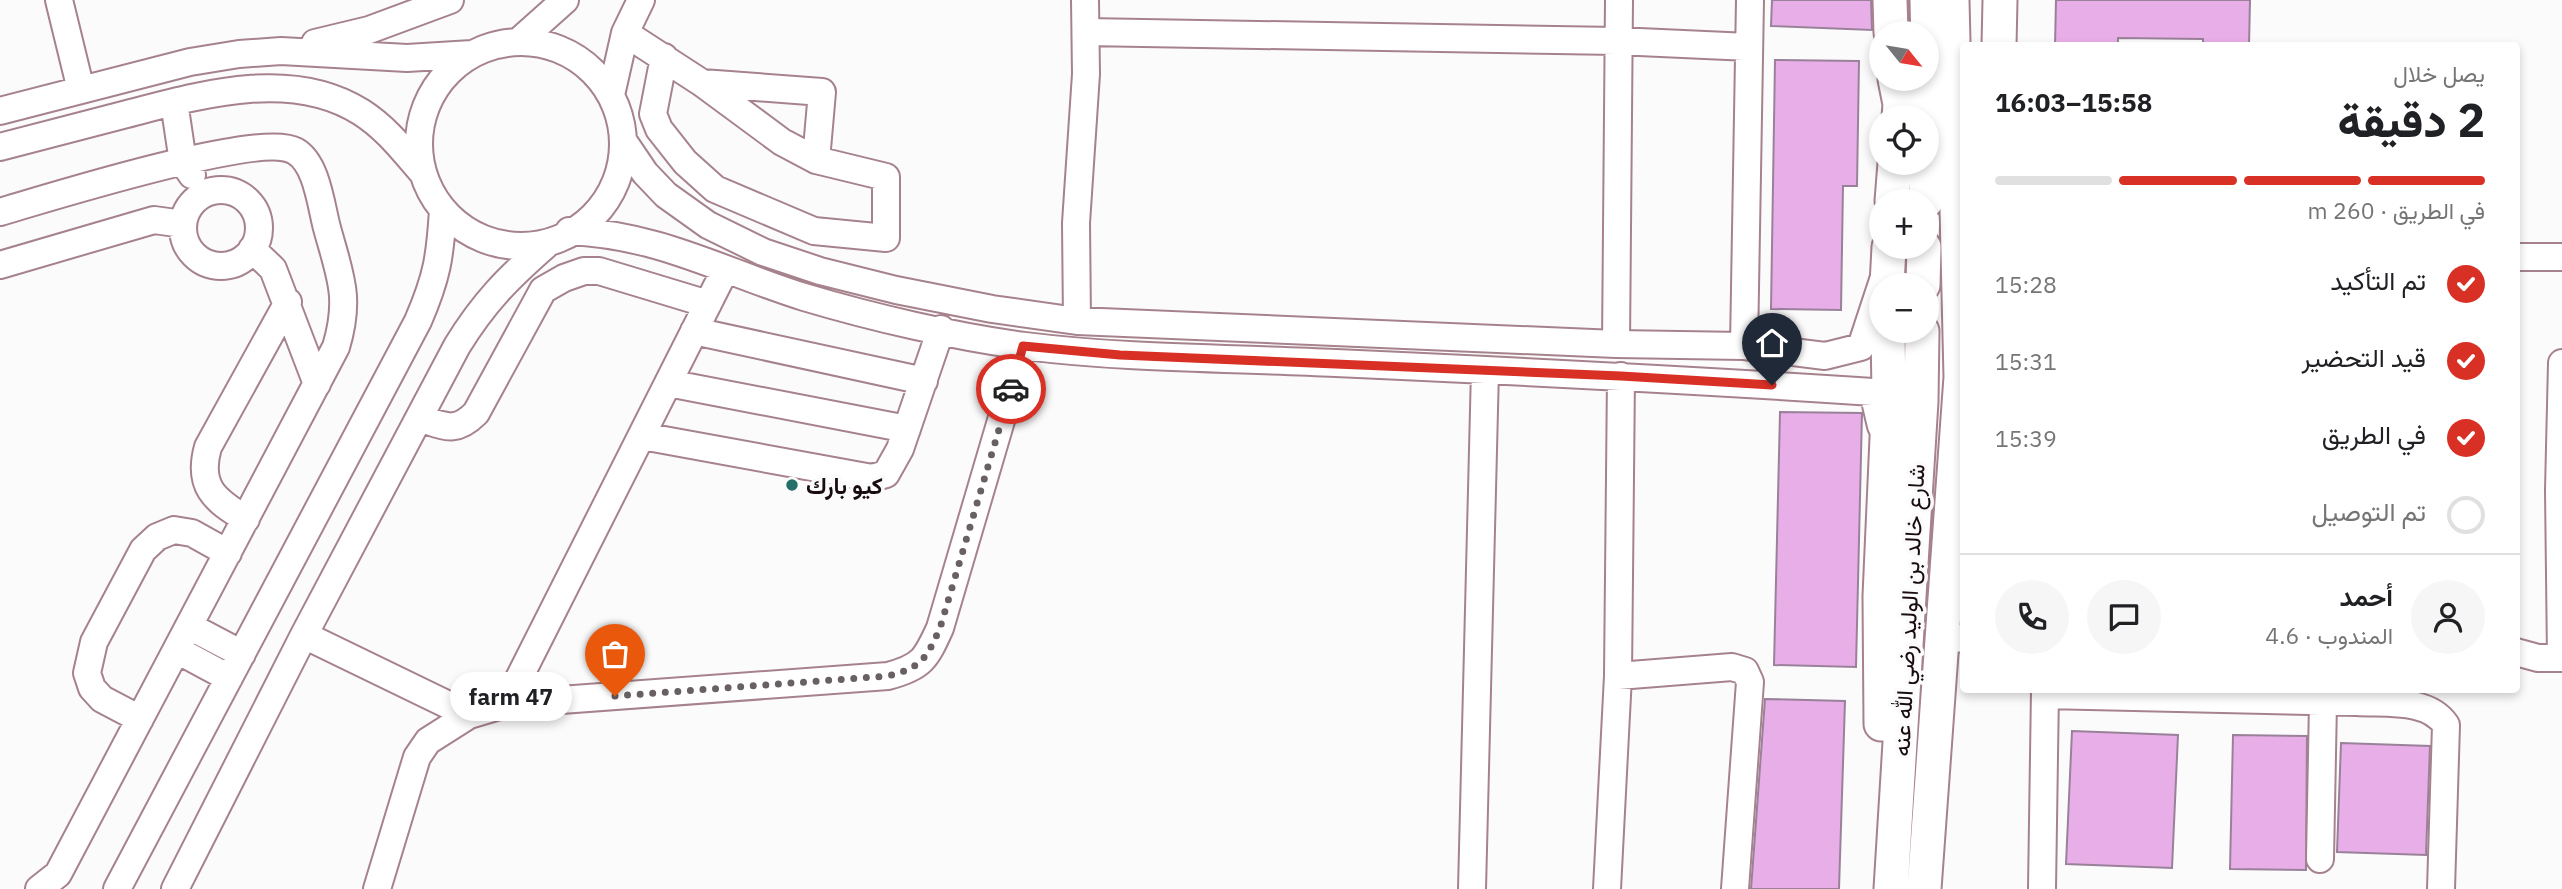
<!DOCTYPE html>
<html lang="ar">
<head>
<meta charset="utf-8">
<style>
  :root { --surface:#fff; --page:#f6f6f6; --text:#202124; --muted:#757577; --line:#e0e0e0; --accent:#d93025 }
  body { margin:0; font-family:"IBM Plex Sans",Vazirmatn,sans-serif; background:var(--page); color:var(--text); direction:rtl; height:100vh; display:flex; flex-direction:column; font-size:26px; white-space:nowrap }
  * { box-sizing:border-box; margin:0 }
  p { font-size:23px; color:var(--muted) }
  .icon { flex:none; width:38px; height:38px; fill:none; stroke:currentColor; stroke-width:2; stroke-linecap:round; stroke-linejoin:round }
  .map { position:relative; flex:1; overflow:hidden; direction:ltr }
  .side { position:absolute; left:1960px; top:42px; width:560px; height:651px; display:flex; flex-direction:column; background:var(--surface); border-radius:7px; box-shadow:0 4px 10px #0003; direction:rtl }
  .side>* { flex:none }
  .needle { width:46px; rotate:120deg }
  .fabs { position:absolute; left:1869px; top:21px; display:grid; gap:14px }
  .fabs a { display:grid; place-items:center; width:70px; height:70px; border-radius:50%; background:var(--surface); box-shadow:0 4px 10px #0003; font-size:35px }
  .pin { position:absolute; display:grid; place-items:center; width:60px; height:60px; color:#fff; margin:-72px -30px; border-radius:50% 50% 50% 0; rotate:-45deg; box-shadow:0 0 7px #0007 }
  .pin .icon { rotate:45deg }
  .courier { position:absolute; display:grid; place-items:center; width:70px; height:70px; margin:-35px; border:5px solid #d93025; border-radius:50%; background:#fff; color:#222; box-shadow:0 2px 9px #0007 }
  .bubble { position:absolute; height:49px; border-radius:24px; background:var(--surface); box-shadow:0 4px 10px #0003; font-size:23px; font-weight:800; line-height:49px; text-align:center; direction:rtl }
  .head em { font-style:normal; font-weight:800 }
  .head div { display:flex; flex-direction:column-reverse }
  .head { display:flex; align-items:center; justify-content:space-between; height:119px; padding:0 35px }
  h1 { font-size:46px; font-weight:800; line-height:52px }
  .bar { display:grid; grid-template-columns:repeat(4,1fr); gap:10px 7px; align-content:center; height:84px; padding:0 35px }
  .bar i { height:9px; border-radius:5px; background:var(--line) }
  .bar .selected { background:var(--accent) }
  .bar p { grid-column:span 4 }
  .line { display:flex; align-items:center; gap:18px; padding:0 35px; border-top:2px solid var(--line) }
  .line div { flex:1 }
  .round { display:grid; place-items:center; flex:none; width:74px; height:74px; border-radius:37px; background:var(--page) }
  ol { padding:0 35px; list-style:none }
  li { display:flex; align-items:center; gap:21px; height:77px }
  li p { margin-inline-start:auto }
  li .icon { padding:7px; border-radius:50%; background:var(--accent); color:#fff; stroke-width:4 }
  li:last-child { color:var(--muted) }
  li i { width:38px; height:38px; border:4px solid var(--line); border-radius:50% }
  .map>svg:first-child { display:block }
  .building { fill:#e8aee8; stroke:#9a819a; stroke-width:2 }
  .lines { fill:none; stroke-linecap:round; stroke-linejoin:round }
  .minor-casing { stroke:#a6828c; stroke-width:30 }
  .major-casing { stroke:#a6828c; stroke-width:37 }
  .minor { stroke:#fff; stroke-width:26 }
  .major { stroke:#fff; stroke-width:33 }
  .done { stroke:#686062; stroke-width:7; stroke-dasharray:0 12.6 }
  .route { stroke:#d93025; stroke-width:9 }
  .poi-dot { fill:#246f6a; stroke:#fbfbfb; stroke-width:2.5 }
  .labels { text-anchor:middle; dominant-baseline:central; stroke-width:7; stroke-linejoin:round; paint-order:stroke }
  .poi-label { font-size:23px; font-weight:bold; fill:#190c10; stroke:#fbfbfb; text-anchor:start }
  .street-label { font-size:23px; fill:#190c10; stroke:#fbfbfb }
</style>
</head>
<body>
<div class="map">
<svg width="2562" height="889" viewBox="0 0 2562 889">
  <rect width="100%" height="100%" fill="#fbfbfb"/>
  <path class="building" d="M1772,0H1871L1872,30L1771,26Z
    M2056,0H2250L2249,46H2203V39L2118,38V46H2055Z
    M1775,60L1859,61L1857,186H1843L1841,310L1771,309Z
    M1780,412L1862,413L1856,667L1774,665Z
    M1765,699L1845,701L1839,889H1751Z
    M2072,731L2178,735L2172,868L2066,864Z
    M2233,735L2307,736L2306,870L2230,869Z
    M2341,743L2430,746L2426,855L2337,852Z"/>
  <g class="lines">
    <g class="minor-casing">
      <path id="minor" d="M59,0L81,90
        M1086,32L1617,41L1749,47
        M625,33L702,83L782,142L816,160L886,177V238L814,231L715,189L685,162L659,129L653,114L664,57
        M518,42L565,0
        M419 144a102 102 0 1 1 204 0a102 102 0 1 1-204 0Z
        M315,43L369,30L450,0
        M702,83L822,92L816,160
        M611,95L625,33L641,0
        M174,102L183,162L192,175
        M0,111L190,62L239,54L281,51L407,58L472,54
        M624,142L645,173L666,195L708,225L763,252L820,271L896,290L992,309L1077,321L1616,344L1744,346L1825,356L1861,347L1887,268
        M0,147C41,136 82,126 123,115C197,96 290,67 361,112C386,128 402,149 421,171
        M183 228a38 38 0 1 1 76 0a38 38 0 1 1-76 0Z
        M0,212C48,198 261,131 295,151C317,163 321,206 327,228C340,276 351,297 336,347L58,874L39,889
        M569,231C660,235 721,271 804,297C871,317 956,337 1025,346C1128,359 1233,358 1336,363C1515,371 1694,380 1873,392L1881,426
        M252,249L273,269L317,384
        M2516,257H2562
        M0,265L154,220L183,224
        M1077,321L1076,223L1086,74L1085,0
        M694,331L924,381
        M1616,344L1619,0
        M1744,346L1750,0
        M668,383L907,429
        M419,418C445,426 455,434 476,413L543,290L564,278L584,271H599L708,304
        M642,436L872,478L886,474L900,449L941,329
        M246,519C214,500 197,486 208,447L288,302
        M189,626L242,654
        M304,635L469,715L506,704L725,270
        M1942,636L1964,639
        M177,650L229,678
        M2516,652L2538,658H2562
        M2561,658L2559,490L2562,363
        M1618,676L1732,667L1745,671L1750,682L1735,889
        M2045,695L2357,702V690
        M2357,702C2386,704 2428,698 2446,725L2441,889
        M506,704L888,676C922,667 926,659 940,628L1023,346
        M140,719L102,699L92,688L87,673L94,642L143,550L157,537L174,530L192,533L228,553
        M2320,859L2323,702
        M117,889L418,321C437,277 440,258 443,210
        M175,889L304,635L457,346C484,302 508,278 547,244
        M377,889L417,757L428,741L469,715
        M1472,889L1485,370
        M1607,889L1618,676L1621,376
        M2042,889L2045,690"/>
    </g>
    <g class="major-casing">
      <path id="major" d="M1890,0L1891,33
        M1999,46L2000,0
        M1895,79L1900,104L1899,117
        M1892,201L1895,163
        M1926,201L1929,84L1927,0
        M1887,285L1889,247
        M1923,285L1924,247
        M1881,724L1880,596L1889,393L1888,331
        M1891,889L1921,401L1922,331
        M1924,889L1961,377L1952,0"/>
    </g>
    <use href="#minor" class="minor"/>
    <use href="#major" class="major"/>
  </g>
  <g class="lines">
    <path class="done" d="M615,696L888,676C922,667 926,659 940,628L1011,389"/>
    <path class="route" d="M1011,389L1023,346L1120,355L1621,376L1772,385"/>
  </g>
  <circle class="poi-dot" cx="792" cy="485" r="7"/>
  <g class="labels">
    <g class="poi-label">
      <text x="806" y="485">كيو بارك</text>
    </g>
    <g class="street-label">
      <text transform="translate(1908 610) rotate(-87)">شارع خالد بن الوليد رضي الله عنه</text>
    </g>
  </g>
</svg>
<div class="fabs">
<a><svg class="needle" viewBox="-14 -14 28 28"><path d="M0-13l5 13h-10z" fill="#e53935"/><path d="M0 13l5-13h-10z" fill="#757577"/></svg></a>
<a><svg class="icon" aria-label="locate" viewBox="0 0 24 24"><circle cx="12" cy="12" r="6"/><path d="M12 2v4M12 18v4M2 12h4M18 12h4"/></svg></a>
<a>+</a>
<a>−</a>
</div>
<div class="pin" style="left:615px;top:696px;background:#ea580c"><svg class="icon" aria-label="bag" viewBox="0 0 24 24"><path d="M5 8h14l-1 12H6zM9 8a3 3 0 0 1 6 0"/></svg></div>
<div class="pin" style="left:1772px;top:385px;background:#1f2937"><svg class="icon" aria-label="home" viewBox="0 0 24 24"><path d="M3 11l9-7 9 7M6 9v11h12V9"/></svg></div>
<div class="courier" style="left:1011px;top:389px"><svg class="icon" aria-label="car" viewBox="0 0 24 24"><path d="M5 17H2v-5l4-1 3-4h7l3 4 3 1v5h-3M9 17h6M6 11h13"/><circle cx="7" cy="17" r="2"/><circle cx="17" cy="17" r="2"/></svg></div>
<div class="bubble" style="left:450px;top:672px;width:122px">farm 47</div>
<section class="side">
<div class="head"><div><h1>2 دقيقة</h1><p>يصل خلال</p></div><em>15:58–16:03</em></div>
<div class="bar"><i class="selected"></i><i class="selected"></i><i class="selected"></i><i></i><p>في الطريق · 260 m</p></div>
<ol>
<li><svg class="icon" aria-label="check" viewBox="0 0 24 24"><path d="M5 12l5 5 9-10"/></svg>تم التأكيد<p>15:28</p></li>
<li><svg class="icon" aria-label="check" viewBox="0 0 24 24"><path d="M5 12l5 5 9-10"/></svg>قيد التحضير<p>15:31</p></li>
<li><svg class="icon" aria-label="check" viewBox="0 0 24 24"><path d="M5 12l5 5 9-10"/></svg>في الطريق<p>15:39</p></li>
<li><i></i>تم التوصيل</li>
</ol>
<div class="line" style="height:126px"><a class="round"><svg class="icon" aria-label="person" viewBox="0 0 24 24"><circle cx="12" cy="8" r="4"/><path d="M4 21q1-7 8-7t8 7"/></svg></a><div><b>أحمد</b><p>المندوب · 4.6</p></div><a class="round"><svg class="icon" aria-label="chat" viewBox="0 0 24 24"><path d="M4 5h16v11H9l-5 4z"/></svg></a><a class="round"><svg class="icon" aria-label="phone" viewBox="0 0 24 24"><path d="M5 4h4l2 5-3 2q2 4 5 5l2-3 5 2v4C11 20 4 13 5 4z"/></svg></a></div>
</section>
</div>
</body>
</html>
